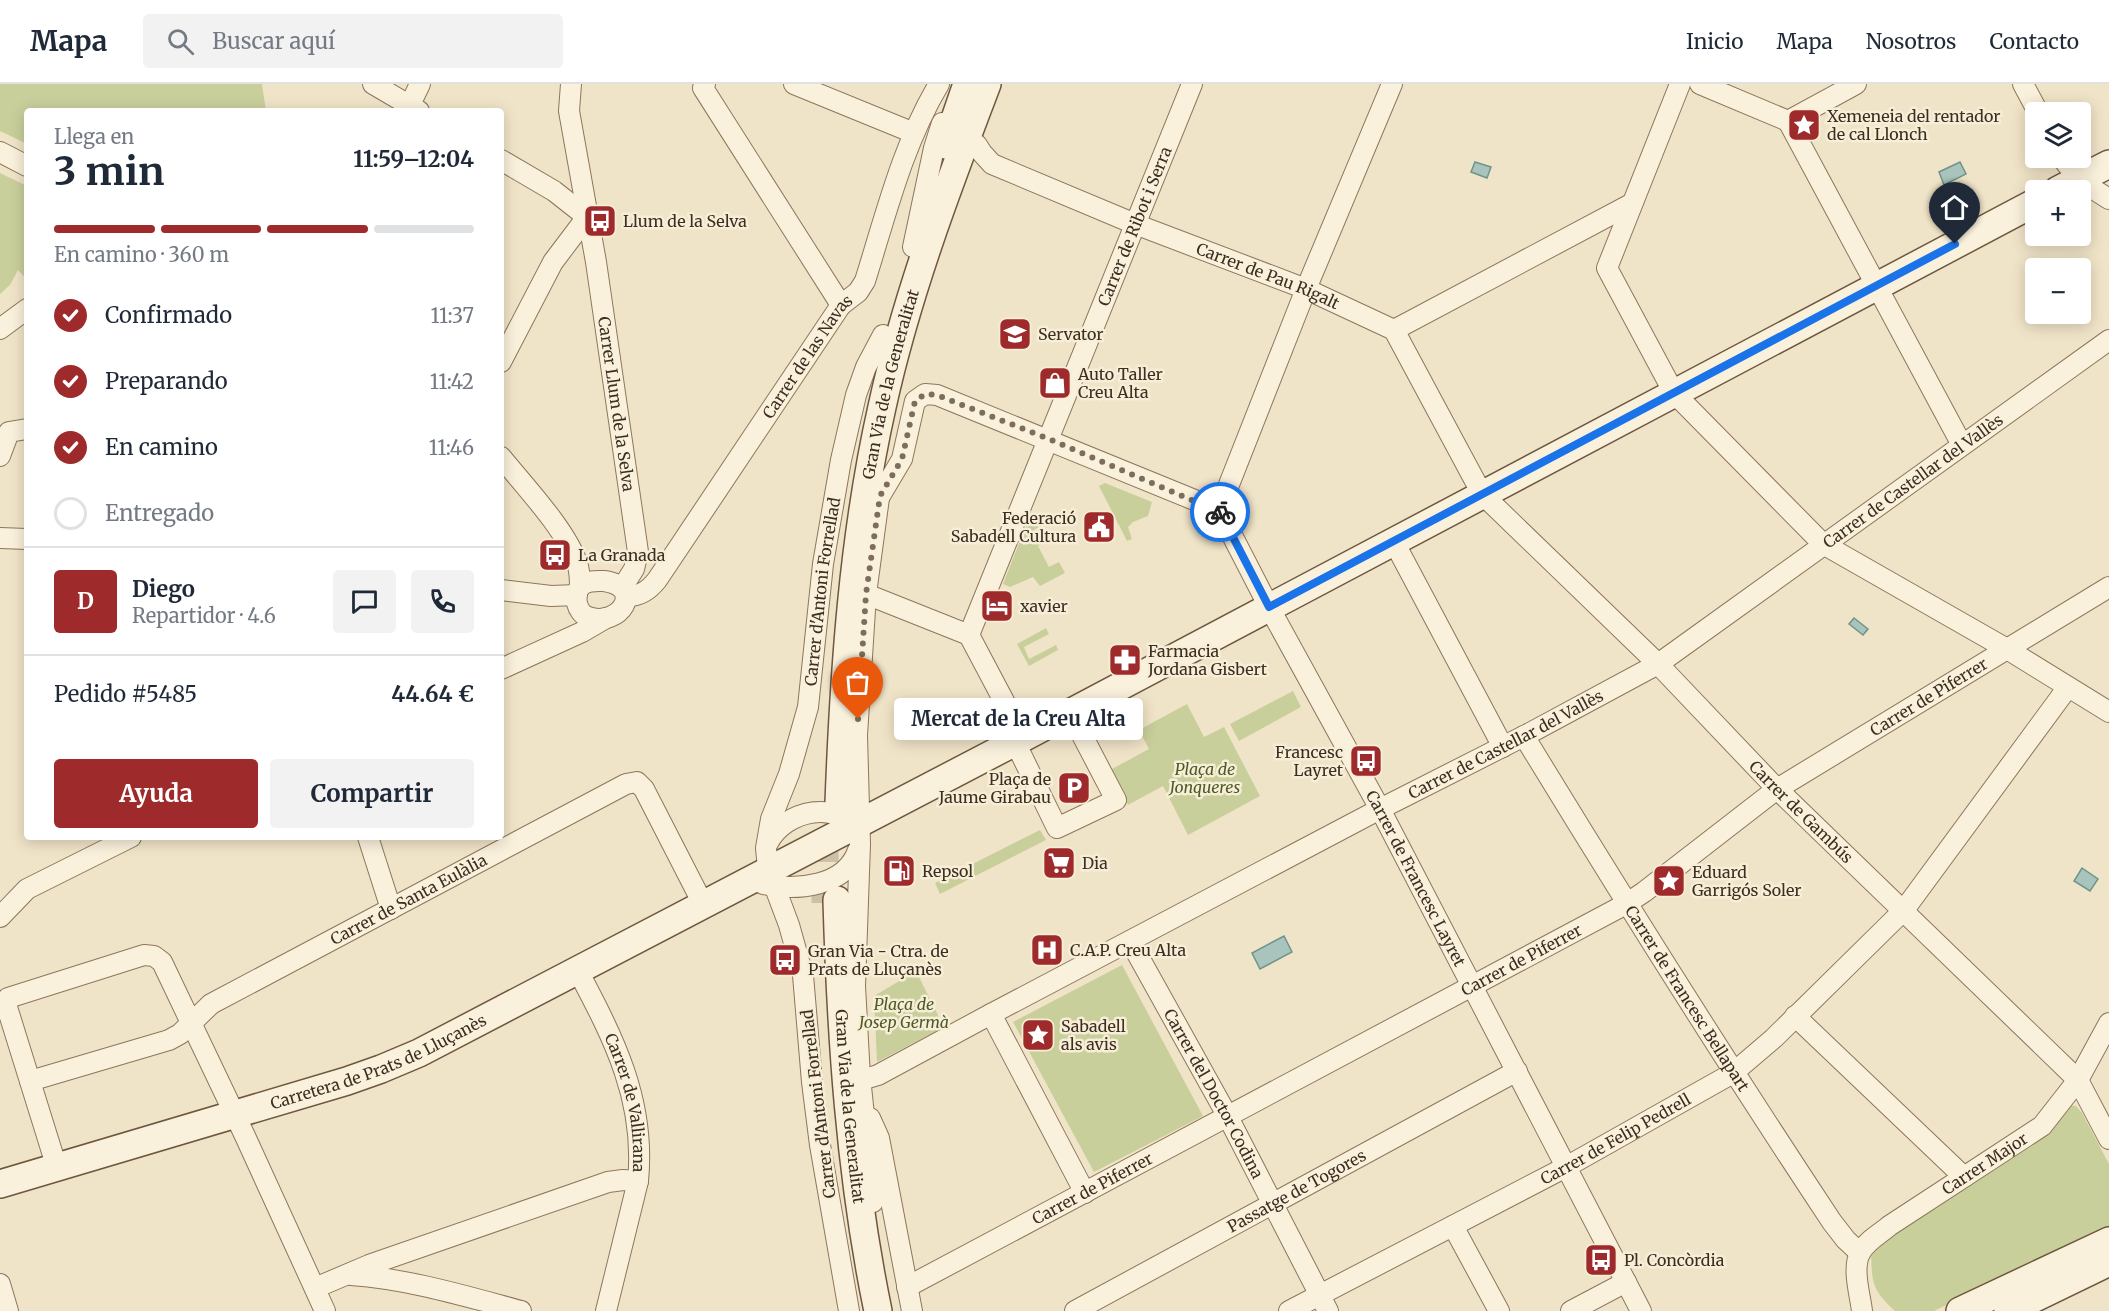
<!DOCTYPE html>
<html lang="es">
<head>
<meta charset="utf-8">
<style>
  :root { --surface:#fff; --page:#f2f2f3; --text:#1f2937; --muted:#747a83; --line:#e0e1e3; --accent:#9e2a2b }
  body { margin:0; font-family:Merriweather,serif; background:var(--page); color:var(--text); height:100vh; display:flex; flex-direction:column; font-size:22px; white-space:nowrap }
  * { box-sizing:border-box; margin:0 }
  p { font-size:20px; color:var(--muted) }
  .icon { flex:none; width:33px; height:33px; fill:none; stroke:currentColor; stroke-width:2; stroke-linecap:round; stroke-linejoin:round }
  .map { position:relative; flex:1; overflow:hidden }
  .side { position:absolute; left:24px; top:24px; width:480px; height:732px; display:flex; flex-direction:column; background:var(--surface); border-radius:6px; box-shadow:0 3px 15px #0003 }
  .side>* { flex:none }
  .controls { position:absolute; left:2025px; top:18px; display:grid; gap:12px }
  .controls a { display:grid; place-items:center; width:66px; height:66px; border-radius:6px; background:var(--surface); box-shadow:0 3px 15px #0003; font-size:30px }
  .pin { position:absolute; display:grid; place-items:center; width:51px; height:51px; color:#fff; margin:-62px -26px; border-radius:50% 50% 50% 0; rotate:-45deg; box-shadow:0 0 6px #0007 }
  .pin .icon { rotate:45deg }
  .courier { position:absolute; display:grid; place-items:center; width:60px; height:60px; margin:-30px; border:4px solid #1a73e8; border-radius:50%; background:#fff; color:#222; box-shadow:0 2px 8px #0007 }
  .bubble { position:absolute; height:42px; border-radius:6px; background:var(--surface); box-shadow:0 3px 15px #0003; font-size:20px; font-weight:700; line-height:42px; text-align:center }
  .head em { font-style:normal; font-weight:700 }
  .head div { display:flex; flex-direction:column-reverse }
  .head { display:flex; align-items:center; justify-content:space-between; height:102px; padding:0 30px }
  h1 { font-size:39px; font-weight:700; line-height:45px }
  .bar { display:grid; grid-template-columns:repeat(4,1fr); gap:9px 6px; align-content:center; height:72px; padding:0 30px }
  .bar i { height:8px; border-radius:4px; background:var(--line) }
  .bar .on { background:var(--accent) }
  .bar p { grid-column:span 4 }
  .line { display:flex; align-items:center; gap:15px; padding:0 30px; border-top:2px solid var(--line) }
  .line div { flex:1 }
  .round { display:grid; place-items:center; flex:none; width:63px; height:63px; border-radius:6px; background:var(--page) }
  ol { padding:0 30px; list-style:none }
  li { display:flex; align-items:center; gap:18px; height:66px }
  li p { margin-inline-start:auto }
  li .icon { padding:6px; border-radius:50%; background:var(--accent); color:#fff; stroke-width:4 }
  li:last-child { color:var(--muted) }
  li i { width:33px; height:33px; border:3px solid var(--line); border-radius:50% }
  .button { display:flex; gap:12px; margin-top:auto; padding:12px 30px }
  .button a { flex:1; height:69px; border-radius:6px; background:var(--accent); color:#fff; font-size:24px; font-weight:700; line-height:69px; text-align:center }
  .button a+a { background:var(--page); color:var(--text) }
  header { display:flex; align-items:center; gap:36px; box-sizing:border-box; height:84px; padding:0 30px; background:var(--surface); border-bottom:2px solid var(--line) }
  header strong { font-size:28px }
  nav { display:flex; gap:33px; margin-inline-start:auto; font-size:21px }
  .search { width:420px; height:54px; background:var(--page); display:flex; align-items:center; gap:15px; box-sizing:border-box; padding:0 21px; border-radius:6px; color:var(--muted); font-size:22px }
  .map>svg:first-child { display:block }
  .green { fill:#c9cf9b }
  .water { fill:#a9c4bc; stroke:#6f938a; stroke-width:1.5 }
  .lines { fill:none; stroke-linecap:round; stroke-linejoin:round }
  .secondary-tunnel { stroke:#ccc0a6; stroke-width:27; stroke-dasharray:27 14; stroke-linecap:butt }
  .street-casing { stroke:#8d765c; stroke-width:22 }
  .secondary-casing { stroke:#6f573f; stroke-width:30 }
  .street { stroke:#faf1dc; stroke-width:20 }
  .secondary { stroke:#faf1dc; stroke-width:27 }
  .done { stroke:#7c6e5b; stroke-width:6; stroke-dasharray:0 10.8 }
  .route { stroke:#1a73e8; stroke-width:8 }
  .labels { text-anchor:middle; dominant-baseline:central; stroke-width:5; stroke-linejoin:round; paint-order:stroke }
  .poi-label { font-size:16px; fill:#3d2e20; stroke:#f7eed8; text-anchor:start }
  .street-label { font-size:16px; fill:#3d2e20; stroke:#f7eed8 }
  .park-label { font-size:16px; font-style:italic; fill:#4d5a26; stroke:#f7eed8 }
</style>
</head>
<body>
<header>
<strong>Mapa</strong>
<div class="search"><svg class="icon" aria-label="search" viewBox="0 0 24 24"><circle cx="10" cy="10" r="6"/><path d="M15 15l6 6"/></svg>Buscar aquí</div>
<nav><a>Inicio</a><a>Mapa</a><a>Nosotros</a><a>Contacto</a></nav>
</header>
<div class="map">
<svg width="2109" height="1227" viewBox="0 0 2109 1227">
  <rect width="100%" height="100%" fill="#f0e4c8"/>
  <path class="green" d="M0,0H262L266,27H27V60L0,47Z
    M0,89L27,102V196L18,186L10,201L0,210Z
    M1105,399L1152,418L1148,432L1133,438L1128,443L1132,455L1127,457L1099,402Z
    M1029,434L1035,435L1039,443L1034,446L1041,460L1038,462L1049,483L1059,478L1065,489L1040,502L1033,493L1010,503L1003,500Z
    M1046,544L1049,550L1024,563L1029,575L1056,561L1058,566L1029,582L1017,560Z
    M1293,607L1301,623L1239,657L1230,640Z
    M1187,620L1204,653L1224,643L1260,712L1188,751L1163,702L1128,721L1110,686L1149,665L1139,646Z
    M1040,746L1046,756L940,810L935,799Z
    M1122,881L1203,1032L1094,1088L1013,938Z
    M916,887L944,943L877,978L874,912Z
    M2069,1021L2076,1022L2082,1029L2109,1080V1143L1934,1227H1895C1871,1205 1872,1198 1871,1167Z"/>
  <path class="water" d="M1475,78L1491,83L1487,94L1471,88Z
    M1960,78L1966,90L1944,101L1939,88Z
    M1854,534L1868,545L1863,551L1849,540Z
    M2082,784L2098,795L2090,807L2074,797Z
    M1284,852L1292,868L1260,885L1252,869Z"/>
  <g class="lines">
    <path class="secondary-tunnel" d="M825,819V717"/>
    <g class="street-casing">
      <g id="street">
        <path d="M373,0L419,27"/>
        <path id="s1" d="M571,0L569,27L596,178L638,468L634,485L622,504"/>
        <path d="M705,0L703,4L841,221"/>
        <path d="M794,0L914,49"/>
        <path d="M1680,0L1607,184L1674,309L1823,460L2007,565L2109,628"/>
        <path d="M1700,0L1788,37L1962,361"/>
        <path d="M2023,0L2038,28"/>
        <path d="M407,27L420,0"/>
        <path d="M1788,37L1856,0"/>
        <path id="s2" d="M977,61L982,69L992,80L1135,140L1306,205L1394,246L1482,410L1658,580L1777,705L2078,996L2109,1055"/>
        <path d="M0,68L27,82"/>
        <path d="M2062,74L2079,96L2109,115"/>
        <path d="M501,76L554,107L587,133"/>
        <path d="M913,163L934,64L942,39"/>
        <path d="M0,245L27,225"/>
        <path d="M1394,246L1631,120"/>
        <path d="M501,278L553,178L587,133"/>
        <path d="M0,372L9,348L27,345"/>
        <path d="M501,373C523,400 567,447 577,479C580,487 580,495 580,503"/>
        <path id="s3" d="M880,412L902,375L915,317L925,310L937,311L1219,426L1269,523L1380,725L1641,1227"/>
        <path d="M1219,426L1306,205L1392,0"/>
        <path d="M0,454L27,455"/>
        <path d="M1394,458L1503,663"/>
        <path d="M604,497C646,503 620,544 588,533C577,529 572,511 581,502C587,496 596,497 604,497Z"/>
        <path d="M501,506L551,512L577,511"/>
        <path d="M866,510L969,551L1023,653"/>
        <path id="s4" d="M626,512C640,513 649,506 657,496L841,221L858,208L865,197C886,130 903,60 939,0"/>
        <path id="s5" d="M969,551L1192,0"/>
        <path d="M501,585L582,548L606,534"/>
        <path id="s6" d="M1524,652C1624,816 1726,978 1832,1138L1846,1156L1860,1169"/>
        <path d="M1015,658L1057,744L1116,716L1070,628"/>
        <path d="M368,753L391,825"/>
        <path d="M768,759C784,726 842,713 857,752"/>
        <path d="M763,800C796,807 846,803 858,766"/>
        <path d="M0,833L27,805L131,753"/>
        <path id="s7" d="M1130,857L1228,1033L1328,1227"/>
        <path id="s8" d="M578,887C614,955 646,1017 638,1097L606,1227"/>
        <path d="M991,930L1085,1109"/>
        <path d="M1795,932L1964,1093"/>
        <path id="s9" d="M860,993L868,994L878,991L991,930L1380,725L1528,650L1658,580L2109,256"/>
        <path id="s10" d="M30,997L169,956L180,950L211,920L626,700L637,698L644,705L703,820"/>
        <path d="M870,1034L879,1054L912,1227"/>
        <path d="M57,1084L6,920L8,914L144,871L154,872L162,878L245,1052L325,1227"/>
        <path d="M873,1118L860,993L855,902L860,760L857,651L866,510L881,399"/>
        <path d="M1453,1142L1499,1227"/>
        <path d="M351,1191C409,1195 465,1212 521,1227"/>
        <path d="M0,1200L8,1227"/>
        <path id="s11" d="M907,1203L1626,820L1644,808L1777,705L2109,503"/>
        <path d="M315,1204L369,1181L608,1098L623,1096L638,1097"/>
        <path id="s12" d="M849,1227L820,1061L812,998L803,891L789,841L768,785L766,764L771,735L789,690L808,623L823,480L841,376L856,311L866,283L883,251"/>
        <path id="s13" d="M1075,1227L1517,987"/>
        <path id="s14" d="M1289,1227L1566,1083L1733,989L1774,954L1904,826L2068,603"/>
        <path d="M1571,1227L1626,1198"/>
        <path id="s15" d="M1862,1227C1860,1210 1852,1185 1860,1169C1866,1157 1880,1150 1889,1142L2042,1042L2078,996L2109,939"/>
      </g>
    </g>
    <g class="secondary-casing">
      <g id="secondary">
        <path d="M946,61L967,0"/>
        <path d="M2058,106L2109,80"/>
        <path id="s16" d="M839,719C844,586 853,452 882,323C906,213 947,105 987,0"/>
        <path id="s17" d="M837,816C841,954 850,1092 878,1227"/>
        <path id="s18" d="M0,1100L347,997L381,985L419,969L1015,658L2036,118"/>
        <path d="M1960,1227L2109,1157"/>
        <path d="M2008,1227L2109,1178"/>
      </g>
    </g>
    <use href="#street" class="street"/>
    <use href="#secondary" class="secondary"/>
  </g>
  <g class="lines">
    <path class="done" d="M858,635L866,510L880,412L902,375L915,317L925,310L937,311L1049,355L1220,428"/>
    <path class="route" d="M1220,428L1269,523L1955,160"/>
  </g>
  <defs>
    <g id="sight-square" transform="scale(1.725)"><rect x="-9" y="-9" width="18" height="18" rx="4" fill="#9e2a2b" stroke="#f7eed8"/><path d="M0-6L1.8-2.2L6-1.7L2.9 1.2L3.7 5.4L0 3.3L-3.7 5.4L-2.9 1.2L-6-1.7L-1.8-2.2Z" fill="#fff"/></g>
    <g id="bus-square" transform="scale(1.725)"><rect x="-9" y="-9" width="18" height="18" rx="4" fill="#9e2a2b" stroke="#f7eed8"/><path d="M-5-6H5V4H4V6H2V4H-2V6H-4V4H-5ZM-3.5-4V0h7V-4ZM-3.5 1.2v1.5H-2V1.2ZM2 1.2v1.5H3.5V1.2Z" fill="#fff"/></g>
    <g id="school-square" transform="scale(1.725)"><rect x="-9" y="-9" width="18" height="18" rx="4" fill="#9e2a2b" stroke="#f7eed8"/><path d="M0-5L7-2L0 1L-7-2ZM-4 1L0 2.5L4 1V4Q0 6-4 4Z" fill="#fff"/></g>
    <g id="shop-square" transform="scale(1.725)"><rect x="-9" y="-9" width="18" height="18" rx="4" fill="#9e2a2b" stroke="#f7eed8"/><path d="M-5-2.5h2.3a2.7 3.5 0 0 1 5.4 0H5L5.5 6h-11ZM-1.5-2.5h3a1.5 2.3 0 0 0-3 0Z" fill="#fff"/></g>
    <g id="civic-square" transform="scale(1.725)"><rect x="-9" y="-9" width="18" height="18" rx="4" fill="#9e2a2b" stroke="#f7eed8"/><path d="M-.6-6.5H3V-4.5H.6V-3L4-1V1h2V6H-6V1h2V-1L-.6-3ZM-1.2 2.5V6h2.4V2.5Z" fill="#fff"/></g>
    <g id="hotel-square" transform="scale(1.725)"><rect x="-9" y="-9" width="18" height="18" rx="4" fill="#9e2a2b" stroke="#f7eed8"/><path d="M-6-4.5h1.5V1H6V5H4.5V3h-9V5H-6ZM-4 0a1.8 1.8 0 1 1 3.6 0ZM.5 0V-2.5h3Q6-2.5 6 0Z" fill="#fff"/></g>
    <g id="pharmacy-square" transform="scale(1.725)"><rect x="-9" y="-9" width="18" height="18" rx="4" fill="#9e2a2b" stroke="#f7eed8"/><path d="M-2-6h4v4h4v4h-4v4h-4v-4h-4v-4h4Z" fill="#fff"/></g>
    <g id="parking-square" transform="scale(1.725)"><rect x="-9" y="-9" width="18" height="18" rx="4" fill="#9e2a2b" stroke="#f7eed8"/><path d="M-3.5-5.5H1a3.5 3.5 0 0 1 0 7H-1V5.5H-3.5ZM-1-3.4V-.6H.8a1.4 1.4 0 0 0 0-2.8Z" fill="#fff"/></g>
    <g id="supermarket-square" transform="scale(1.725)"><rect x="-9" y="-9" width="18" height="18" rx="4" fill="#9e2a2b" stroke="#f7eed8"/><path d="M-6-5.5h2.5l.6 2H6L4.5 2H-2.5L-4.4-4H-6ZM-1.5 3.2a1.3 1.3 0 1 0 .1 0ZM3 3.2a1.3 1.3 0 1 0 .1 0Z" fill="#fff"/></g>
    <g id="fuel-square" transform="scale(1.725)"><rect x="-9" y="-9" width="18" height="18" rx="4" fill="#9e2a2b" stroke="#f7eed8"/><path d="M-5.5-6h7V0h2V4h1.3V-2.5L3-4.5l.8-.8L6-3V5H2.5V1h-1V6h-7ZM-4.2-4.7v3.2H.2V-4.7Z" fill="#fff"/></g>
    <g id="hospital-square" transform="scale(1.725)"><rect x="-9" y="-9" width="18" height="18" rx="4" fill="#9e2a2b" stroke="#f7eed8"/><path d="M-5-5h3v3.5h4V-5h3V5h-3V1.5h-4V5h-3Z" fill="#fff"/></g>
  </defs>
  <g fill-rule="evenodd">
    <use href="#sight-square" x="1804" y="41"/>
    <use href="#bus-square" x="600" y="137"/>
    <use href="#school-square" x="1015" y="250"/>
    <use href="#shop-square" x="1055" y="299"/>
    <use href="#civic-square" x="1099" y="443"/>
    <use href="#bus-square" x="555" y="471"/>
    <use href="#hotel-square" x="997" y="522"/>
    <use href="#pharmacy-square" x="1125" y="576"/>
    <use href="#bus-square" x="1366" y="677"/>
    <use href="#parking-square" x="1074" y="704"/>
    <use href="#supermarket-square" x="1059" y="779"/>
    <use href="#fuel-square" x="899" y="787"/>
    <use href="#sight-square" x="1669" y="797"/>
    <use href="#hospital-square" x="1047" y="866"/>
    <use href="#bus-square" x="785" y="876"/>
    <use href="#sight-square" x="1038" y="951"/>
    <use href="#bus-square" x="1601" y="1176"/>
  </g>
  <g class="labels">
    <g class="poi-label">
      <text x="1827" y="32">Xemeneia del rentador<tspan x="1827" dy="18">de cal Llonch</tspan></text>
      <text x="623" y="137">Llum de la Selva</text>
      <text x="1038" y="250">Servator</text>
      <text x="1078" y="290">Auto Taller<tspan x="1078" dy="18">Creu Alta</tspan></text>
      <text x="1076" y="434" text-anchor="end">Federació<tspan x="1076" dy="18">Sabadell Cultura</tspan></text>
      <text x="578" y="471">La Granada</text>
      <text x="1020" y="522">xavier</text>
      <text x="1148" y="567">Farmacia<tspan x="1148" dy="18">Jordana Gisbert</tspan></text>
      <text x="1343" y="668" text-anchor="end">Francesc<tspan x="1343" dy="18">Layret</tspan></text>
      <text x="1051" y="695" text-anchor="end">Plaça de<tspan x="1051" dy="18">Jaume Girabau</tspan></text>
      <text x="1082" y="779">Dia</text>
      <text x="922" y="787">Repsol</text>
      <text x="1692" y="788">Eduard<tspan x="1692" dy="18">Garrigós Soler</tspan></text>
      <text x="1070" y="866">C.A.P. Creu Alta</text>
      <text x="808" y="867">Gran Via - Ctra. de<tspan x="808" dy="18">Prats de Lluçanès</tspan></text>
      <text x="1061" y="942">Sabadell<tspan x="1061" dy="18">als avis</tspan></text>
      <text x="1624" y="1176">Pl. Concòrdia</text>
    </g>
    <g class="street-label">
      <text stroke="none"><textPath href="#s5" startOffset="441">Carrer de Ribot i Serra</textPath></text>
      <text stroke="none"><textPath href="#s2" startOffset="322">Carrer de Pau Rigalt</textPath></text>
      <text stroke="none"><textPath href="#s4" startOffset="306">Carrer de las Navas</textPath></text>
      <text stroke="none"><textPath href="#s16" startOffset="423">Gran Via de la Generalitat</textPath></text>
      <text stroke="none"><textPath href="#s1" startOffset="324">Carrer Llum de la Selva</textPath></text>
      <text stroke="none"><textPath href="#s9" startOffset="1214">Carrer de Castellar del Vallès</textPath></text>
      <text stroke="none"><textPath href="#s12" startOffset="736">Carrer d'Antoni Forrellad</textPath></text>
      <text stroke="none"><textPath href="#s11" startOffset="1182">Carrer de Piferrer</textPath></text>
      <text stroke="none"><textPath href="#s9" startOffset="728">Carrer de Castellar del Vallès</textPath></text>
      <text stroke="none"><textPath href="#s2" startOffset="1096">Carrer de Gambús</textPath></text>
      <text stroke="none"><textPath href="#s3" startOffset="849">Carrer de Francesc Layret</textPath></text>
      <text stroke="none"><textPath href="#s10" startOffset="424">Carrer de Santa Eulàlia</textPath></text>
      <text stroke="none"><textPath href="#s11" startOffset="696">Carrer de Piferrer</textPath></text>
      <text stroke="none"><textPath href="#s6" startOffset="309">Carrer de Francesc Bellapart</textPath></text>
      <text stroke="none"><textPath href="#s18" startOffset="398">Carretera de Prats de Lluçanès</textPath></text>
      <text stroke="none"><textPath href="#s7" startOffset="174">Carrer del Doctor Codina</textPath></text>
      <text stroke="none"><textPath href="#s8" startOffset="142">Carrer de Vallirana</textPath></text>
      <text transform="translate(818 1020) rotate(-97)">Carrer d'Antoni Forrellad</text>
      <text stroke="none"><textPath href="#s17" startOffset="207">Gran Via de la Generalitat</textPath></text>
      <text stroke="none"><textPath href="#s14" startOffset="369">Carrer de Felip Pedrell</textPath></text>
      <text stroke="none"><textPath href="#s15" startOffset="213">Carrer Major</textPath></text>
      <text stroke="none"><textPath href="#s11" startOffset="210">Carrer de Piferrer</textPath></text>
      <text stroke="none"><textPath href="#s13" startOffset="252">Passatge de Togores</textPath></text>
    </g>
    <g class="park-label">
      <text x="1205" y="685">Plaça de<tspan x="1205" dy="18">Jonqueres</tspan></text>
      <text x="904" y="920">Plaça de<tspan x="904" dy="18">Josep Germà</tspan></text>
    </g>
  </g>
</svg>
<div class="controls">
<a><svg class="icon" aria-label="layers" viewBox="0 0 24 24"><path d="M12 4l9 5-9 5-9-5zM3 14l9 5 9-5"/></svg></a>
<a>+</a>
<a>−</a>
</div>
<div class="pin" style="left:858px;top:635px;background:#ea580c"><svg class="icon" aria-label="bag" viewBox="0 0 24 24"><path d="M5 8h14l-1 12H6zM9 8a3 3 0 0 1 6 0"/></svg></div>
<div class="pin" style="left:1955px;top:160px;background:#1f2937"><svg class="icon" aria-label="home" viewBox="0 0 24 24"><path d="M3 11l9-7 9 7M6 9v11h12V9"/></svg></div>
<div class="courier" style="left:1220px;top:428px"><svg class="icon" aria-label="bike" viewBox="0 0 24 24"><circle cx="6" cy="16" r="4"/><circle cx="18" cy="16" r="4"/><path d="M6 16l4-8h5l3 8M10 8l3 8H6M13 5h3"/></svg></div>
<div class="bubble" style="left:894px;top:614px;width:249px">Mercat de la Creu Alta</div>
<section class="side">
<div class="head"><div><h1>3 min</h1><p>Llega en</p></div><em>11:59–12:04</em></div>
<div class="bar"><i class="on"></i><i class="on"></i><i class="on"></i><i></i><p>En camino · 360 m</p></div>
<ol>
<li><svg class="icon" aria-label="check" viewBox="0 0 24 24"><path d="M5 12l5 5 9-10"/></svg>Confirmado<p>11:37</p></li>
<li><svg class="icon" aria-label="check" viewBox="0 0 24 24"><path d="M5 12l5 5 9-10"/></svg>Preparando<p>11:42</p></li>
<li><svg class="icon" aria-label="check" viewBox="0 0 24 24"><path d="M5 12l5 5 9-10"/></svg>En camino<p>11:46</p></li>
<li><i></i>Entregado</li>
</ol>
<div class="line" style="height:108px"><b class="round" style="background:var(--accent);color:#fff">D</b><div><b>Diego</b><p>Repartidor · 4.6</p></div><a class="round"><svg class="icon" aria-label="chat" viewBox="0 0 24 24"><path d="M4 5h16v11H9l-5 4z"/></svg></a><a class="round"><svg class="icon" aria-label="phone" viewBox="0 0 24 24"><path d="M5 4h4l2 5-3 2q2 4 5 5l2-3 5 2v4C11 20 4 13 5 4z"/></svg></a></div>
<div class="line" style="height:78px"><div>Pedido #5485</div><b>44.64 €</b></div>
<div class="button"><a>Ayuda</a><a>Compartir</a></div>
</section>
</div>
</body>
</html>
